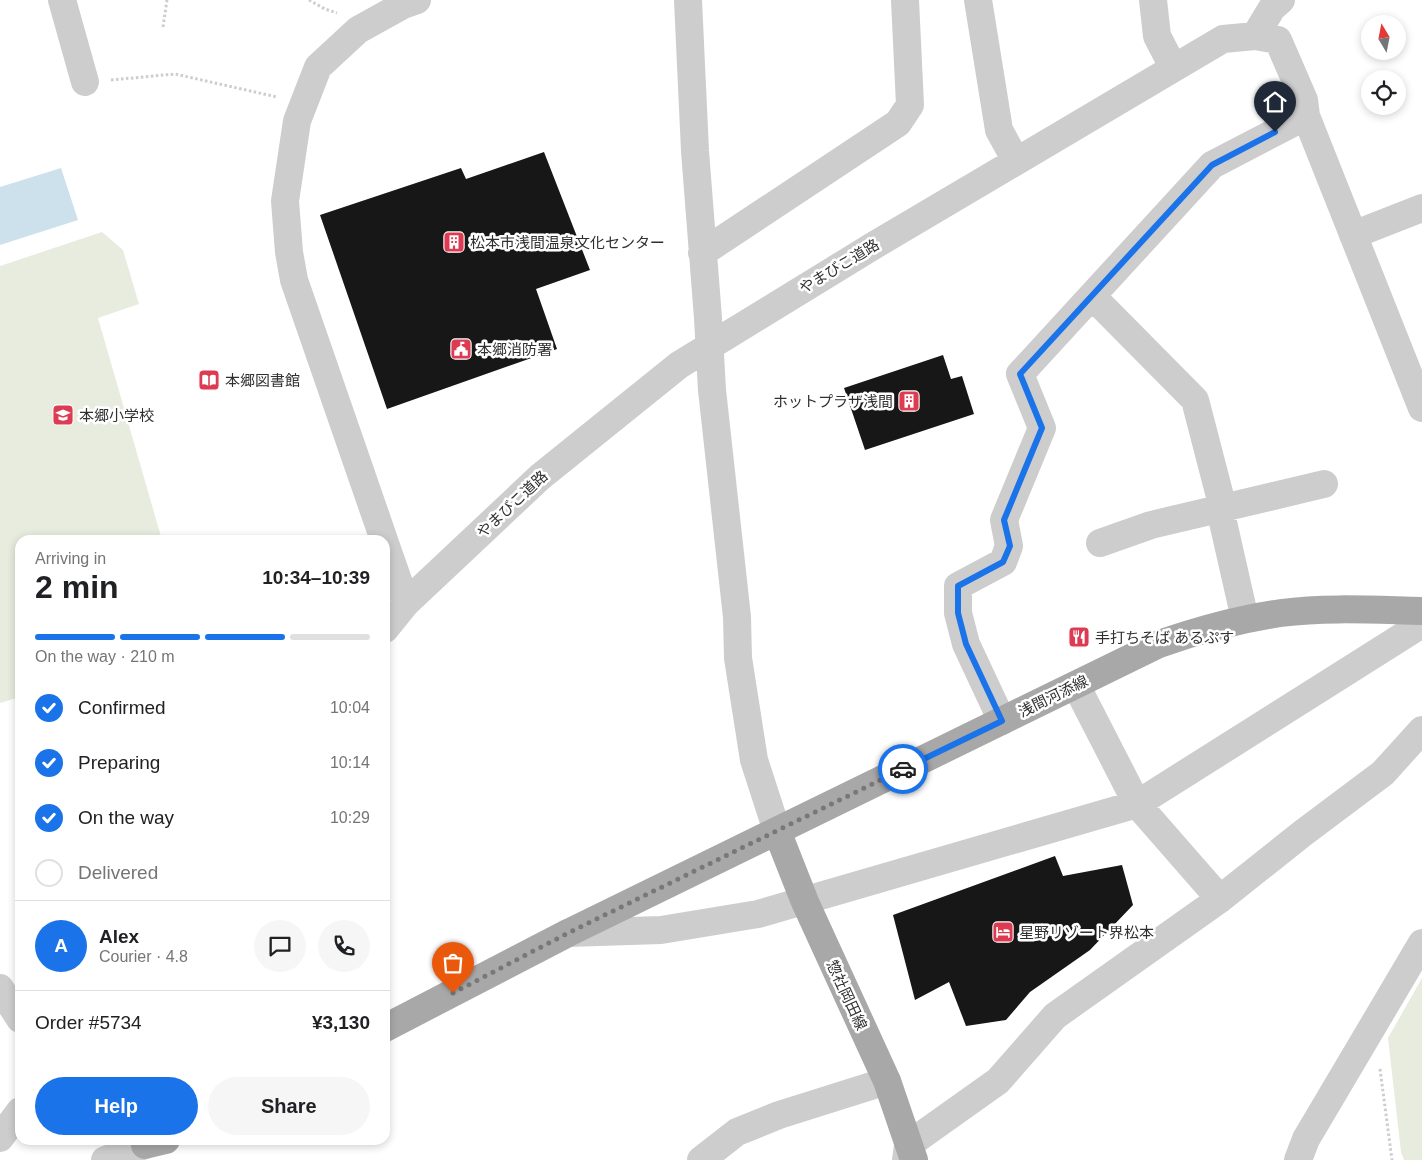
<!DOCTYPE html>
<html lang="en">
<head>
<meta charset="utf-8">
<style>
  :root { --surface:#fff; --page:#f6f6f6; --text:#202124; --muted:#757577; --line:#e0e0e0; --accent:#1a73e8 }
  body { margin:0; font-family:Arial,"Noto Sans JP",sans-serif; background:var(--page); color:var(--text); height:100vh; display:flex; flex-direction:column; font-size:19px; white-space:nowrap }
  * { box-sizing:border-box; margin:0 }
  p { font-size:16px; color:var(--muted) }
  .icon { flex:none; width:28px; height:28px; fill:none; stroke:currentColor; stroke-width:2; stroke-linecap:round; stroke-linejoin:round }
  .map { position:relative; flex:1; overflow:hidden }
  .sheet { position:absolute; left:15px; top:535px; width:375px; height:610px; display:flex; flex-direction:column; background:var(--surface); border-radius:15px; box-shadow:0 2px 8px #0003 }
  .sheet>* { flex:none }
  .needle { width:32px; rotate:350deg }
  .tools { position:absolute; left:1361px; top:15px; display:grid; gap:10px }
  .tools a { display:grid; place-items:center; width:45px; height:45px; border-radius:50%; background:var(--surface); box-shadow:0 2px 8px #0003; font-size:25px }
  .pin { position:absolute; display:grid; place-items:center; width:42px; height:42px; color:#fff; margin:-51px -21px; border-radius:50% 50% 50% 0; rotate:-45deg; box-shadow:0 0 5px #0007 }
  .pin .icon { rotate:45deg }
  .courier { position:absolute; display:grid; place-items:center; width:50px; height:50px; margin:-25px; border:4px solid #1a73e8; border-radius:50%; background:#fff; color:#222; box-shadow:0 1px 6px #0007 }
  .head em { font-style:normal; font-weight:800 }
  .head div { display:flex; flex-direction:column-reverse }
  .head { display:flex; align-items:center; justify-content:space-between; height:85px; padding:0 20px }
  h1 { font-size:32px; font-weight:800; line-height:38px }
  .bar { display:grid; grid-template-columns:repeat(4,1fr); gap:8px 5px; align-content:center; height:60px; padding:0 20px }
  .bar i { height:6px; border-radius:4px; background:var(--line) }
  .bar .current { background:var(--accent) }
  .bar p { grid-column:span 4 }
  .line { display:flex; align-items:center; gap:12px; padding:0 20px; border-top:1px solid var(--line) }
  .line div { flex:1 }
  .round { display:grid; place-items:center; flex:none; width:52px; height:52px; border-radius:26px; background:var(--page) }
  ol { padding:0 20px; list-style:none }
  li { display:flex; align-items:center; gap:15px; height:55px }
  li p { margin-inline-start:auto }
  li .icon { padding:5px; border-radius:50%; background:var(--accent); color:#fff; stroke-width:4 }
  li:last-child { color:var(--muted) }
  li i { width:28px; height:28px; border:2px solid var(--line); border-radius:50% }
  .cta { display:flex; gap:10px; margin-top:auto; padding:10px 20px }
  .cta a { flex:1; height:58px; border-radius:30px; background:var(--accent); color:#fff; font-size:20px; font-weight:800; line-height:58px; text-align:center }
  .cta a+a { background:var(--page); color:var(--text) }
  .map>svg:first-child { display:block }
  .green { fill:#e7ecde }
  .water { fill:#cce1eb }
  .building { fill:#171717 }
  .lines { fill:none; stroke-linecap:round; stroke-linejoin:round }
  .path { stroke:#cdcdcd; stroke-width:3; stroke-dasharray:2.5 2.5; stroke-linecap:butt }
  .minor { stroke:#cdcdcd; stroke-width:28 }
  .major { stroke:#a8a8a8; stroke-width:28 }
  .done { stroke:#787878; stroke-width:5; stroke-dasharray:0 9 }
  .route { stroke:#1a73e8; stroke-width:6 }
  .labels { text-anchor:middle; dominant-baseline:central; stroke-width:5; stroke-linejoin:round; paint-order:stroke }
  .poi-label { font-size:15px; fill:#303030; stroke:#fff; text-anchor:start }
  .street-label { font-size:15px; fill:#303030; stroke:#fff }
</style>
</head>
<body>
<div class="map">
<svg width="1422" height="1160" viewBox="0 0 1422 1160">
  <rect width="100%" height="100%" fill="#fff"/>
  <path class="green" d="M102,232L123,250L139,304L98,318L162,540H20V697L0,703V266Z
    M1422,978V1160H1404L1401,1152L1388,1038Z"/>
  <path class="water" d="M61,168L78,220L0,245V187Z"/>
  <path class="building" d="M544,152L590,270L536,289L557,349L387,409L320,215L461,168L466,179Z
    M943,355L951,379L962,376L974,414L865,450L844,388Z
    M1055,856L1063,876L1122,865L1133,905L1090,950L1030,992L1006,1020L966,1026L949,982L915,1000L893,915Z"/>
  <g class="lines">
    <path class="path" d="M309,0L325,9L337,13
      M163,27L167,0
      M111,80L175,74L277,97
      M1380,1069L1392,1160"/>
    <path class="minor" d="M62,0L85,82
      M688,0L695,151L708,318L712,390L737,617L738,658L754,760L777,831
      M978,0L999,130L1016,161
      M1153,0L1157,36L1173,67
      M1255,36L1272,8L1281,0
      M1353,235L1422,208
      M702,253L898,123L910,105L905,0
      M1092,296L1195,400L1223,508
      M1220,509L1245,619
      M384,540L294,280L289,252L285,201L297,121L318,67L358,30L403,5L417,0
      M385,543L406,603
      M1100,543L1151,525L1324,484
      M385,629L406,603L540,477L679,365L873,246L1223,39L1255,36L1278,40L1304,100L1306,116L1422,408
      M1076,685L1137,804L1220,899
      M1002,721L966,644L958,613V586L1003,562L1009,546L1004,520L1042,428L1020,374L1212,165L1306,116
      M568,933L661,930L758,914L1137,804L1422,624
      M0,988L20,1019
      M0,1138L20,1111
      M105,1160L145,1145
      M701,1160L737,1132L779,1115L887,1081
      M906,1160L908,1145L998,1081L1055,1016L1220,899L1303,833L1383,773L1422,730
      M1298,1160L1306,1139L1422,943"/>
    <path class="major" d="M777,831L805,902L887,1081L914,1160
      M385,1028L568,933L1159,644C1199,630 1239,619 1281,613C1328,607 1375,610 1422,611
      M145,1145L166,1140"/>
  </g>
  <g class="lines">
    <path class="done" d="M453,993L568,933L903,769"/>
    <path class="route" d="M903,769L1002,721L966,644L958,613V586L1003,562L1010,546L1004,520L1042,428L1020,374L1212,165L1275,132"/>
  </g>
  <defs>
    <g id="building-square" transform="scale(1.125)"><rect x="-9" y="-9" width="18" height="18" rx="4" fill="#dd3b52" stroke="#fff"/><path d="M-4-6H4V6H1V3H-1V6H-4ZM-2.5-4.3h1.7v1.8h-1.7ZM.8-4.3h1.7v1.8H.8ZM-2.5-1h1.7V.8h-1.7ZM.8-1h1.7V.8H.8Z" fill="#fff"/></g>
    <g id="civic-square" transform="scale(1.125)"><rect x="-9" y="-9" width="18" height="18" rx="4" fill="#dd3b52" stroke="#fff"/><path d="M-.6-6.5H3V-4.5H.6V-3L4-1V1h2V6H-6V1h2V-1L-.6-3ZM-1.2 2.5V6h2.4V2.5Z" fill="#fff"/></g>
    <g id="library-square" transform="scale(1.125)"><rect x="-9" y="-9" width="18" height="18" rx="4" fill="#dd3b52" stroke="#fff"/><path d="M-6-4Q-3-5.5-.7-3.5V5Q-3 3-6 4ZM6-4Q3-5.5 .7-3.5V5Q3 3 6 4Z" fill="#fff"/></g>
    <g id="school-square" transform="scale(1.125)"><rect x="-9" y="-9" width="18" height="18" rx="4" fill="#dd3b52" stroke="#fff"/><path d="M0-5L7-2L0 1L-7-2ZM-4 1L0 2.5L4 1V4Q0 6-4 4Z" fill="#fff"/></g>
    <g id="restaurant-square" transform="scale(1.125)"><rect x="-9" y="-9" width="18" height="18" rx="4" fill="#dd3b52" stroke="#fff"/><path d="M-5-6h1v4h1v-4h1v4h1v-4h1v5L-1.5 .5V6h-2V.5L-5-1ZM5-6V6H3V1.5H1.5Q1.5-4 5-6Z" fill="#fff"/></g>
    <g id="hotel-square" transform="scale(1.125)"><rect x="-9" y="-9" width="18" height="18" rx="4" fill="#dd3b52" stroke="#fff"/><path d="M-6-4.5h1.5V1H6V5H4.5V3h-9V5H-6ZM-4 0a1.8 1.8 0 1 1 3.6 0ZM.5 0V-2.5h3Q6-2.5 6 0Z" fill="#fff"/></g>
  </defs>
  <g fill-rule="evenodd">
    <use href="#building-square" x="454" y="242"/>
    <use href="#civic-square" x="461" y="349"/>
    <use href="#library-square" x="209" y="380"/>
    <use href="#building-square" x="909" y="401"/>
    <use href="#school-square" x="63" y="415"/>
    <use href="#restaurant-square" x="1079" y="637"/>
    <use href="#hotel-square" x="1003" y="932"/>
  </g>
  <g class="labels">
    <g class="poi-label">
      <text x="470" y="242">松本市浅間温泉文化センター</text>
      <text x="477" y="349">本郷消防署</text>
      <text x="225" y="380">本郷図書館</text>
      <text x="893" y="401" text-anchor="end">ホットプラザ浅間</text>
      <text x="79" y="415">本郷小学校</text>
      <text x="1095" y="637">手打ちそば あるぷす</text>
      <text x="1019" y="932">星野リゾート界松本</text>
    </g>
    <g class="street-label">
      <text transform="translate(839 266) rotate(-31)">やまびこ道路</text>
      <text transform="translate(512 504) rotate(-43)">やまびこ道路</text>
      <text transform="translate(1053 696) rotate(-26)">浅間河添線</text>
      <text transform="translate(847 995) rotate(65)">惣社岡田線</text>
    </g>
  </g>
</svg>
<div class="tools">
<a><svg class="needle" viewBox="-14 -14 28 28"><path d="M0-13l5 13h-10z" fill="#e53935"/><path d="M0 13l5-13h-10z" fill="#757577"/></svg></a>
<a><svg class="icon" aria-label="locate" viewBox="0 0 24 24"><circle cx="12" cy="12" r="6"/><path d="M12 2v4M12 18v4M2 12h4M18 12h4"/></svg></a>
</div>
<div class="pin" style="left:453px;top:993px;background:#ea580c"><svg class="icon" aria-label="bag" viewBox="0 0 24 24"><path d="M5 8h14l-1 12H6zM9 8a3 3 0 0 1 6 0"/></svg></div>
<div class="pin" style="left:1275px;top:132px;background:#1f2937"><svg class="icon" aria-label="home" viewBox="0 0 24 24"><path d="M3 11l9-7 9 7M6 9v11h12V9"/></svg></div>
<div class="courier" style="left:903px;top:769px"><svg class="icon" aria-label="car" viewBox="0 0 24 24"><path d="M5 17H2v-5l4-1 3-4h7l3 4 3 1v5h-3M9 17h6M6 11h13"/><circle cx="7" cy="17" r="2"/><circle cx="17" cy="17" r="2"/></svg></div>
<section class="sheet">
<div class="head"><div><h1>2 min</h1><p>Arriving in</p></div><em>10:34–10:39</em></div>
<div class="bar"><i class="current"></i><i class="current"></i><i class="current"></i><i></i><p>On the way · 210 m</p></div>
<ol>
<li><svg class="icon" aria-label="check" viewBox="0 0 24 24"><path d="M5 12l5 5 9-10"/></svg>Confirmed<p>10:04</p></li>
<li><svg class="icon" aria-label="check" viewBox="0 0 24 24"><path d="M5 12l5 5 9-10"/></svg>Preparing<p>10:14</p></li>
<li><svg class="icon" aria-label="check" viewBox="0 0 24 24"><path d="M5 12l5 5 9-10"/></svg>On the way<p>10:29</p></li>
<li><i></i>Delivered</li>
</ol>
<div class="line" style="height:90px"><b class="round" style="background:var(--accent);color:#fff">A</b><div><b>Alex</b><p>Courier · 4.8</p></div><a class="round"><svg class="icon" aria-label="chat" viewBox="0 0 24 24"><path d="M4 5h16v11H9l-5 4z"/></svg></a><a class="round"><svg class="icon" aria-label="phone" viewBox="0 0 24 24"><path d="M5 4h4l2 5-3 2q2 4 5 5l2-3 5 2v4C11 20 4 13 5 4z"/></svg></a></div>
<div class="line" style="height:65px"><div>Order #5734</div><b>¥3,130</b></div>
<div class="cta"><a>Help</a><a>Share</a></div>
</section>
</div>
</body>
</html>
